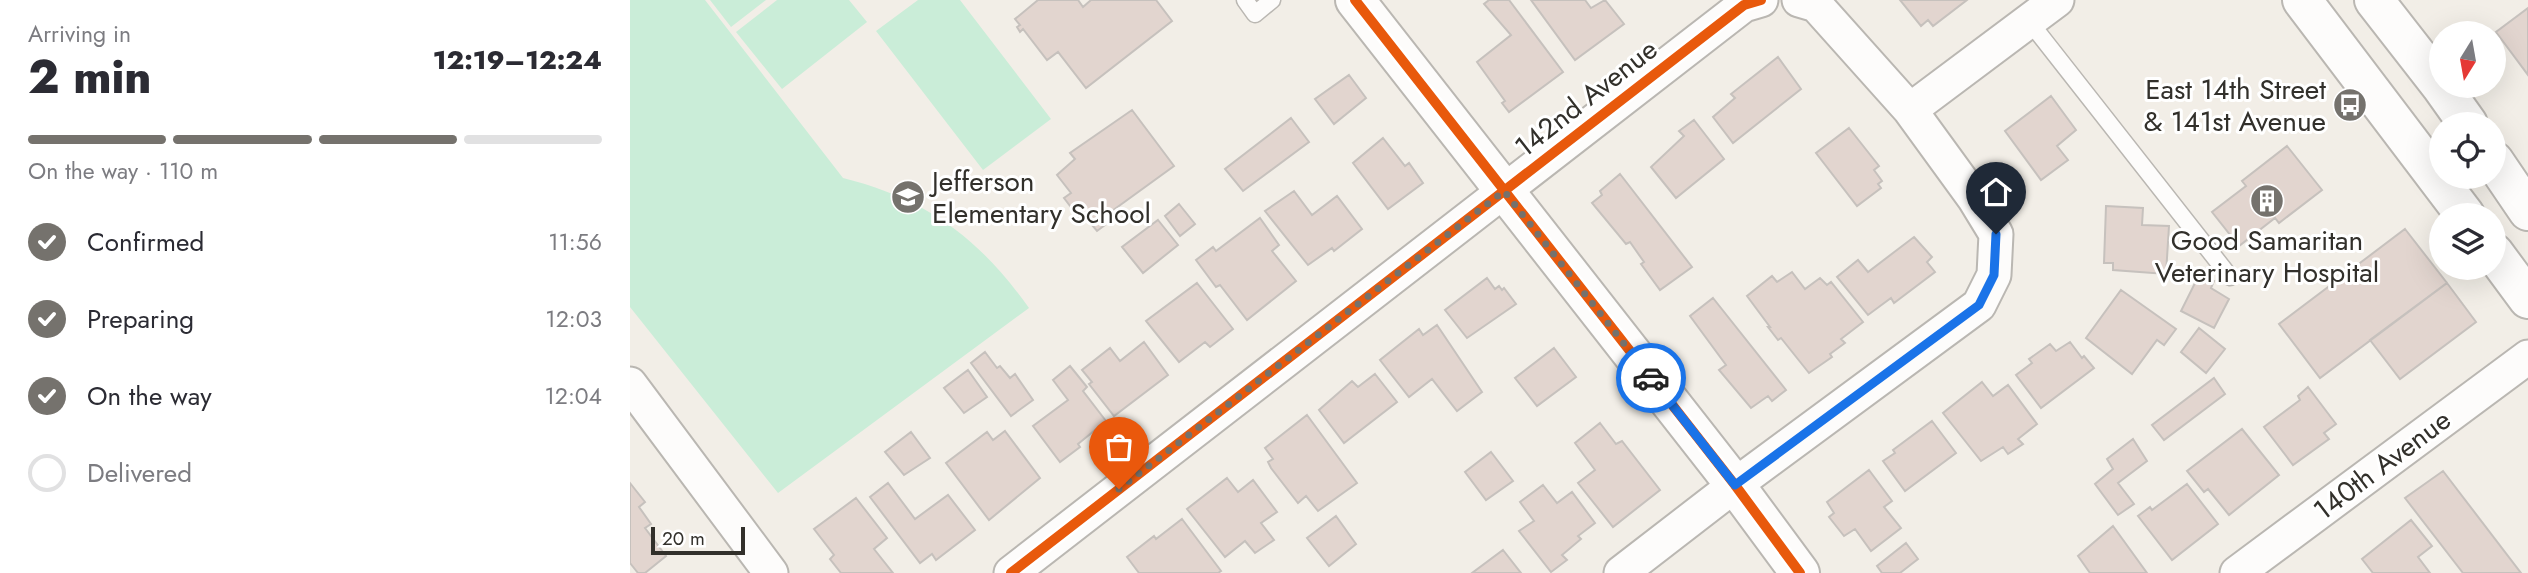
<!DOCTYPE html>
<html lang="en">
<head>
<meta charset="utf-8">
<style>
  :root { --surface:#fff; --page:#f2f2f3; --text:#2b2b33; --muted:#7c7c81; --line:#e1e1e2; --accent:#75726d }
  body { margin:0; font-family:Jost,sans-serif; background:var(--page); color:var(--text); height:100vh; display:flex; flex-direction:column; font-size:26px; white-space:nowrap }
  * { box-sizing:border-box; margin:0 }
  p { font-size:23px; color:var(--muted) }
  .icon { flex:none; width:38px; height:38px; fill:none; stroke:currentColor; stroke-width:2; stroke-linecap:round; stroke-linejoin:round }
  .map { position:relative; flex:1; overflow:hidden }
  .sheet { display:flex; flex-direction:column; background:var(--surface); width:630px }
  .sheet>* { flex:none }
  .needle { width:46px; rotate:191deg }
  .buttons { position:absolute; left:1799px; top:21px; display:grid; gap:14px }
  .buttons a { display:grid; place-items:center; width:77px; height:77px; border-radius:50%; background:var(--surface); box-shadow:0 7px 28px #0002; font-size:35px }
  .scale { position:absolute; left:21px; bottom:18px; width:94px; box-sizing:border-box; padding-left:7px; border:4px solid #32302b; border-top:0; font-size:19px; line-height:24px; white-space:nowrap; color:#32302b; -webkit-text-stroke:5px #fff; paint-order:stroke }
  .pin { position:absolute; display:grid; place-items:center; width:60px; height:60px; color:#fff; margin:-72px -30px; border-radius:50% 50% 50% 0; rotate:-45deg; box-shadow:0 0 7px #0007 }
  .pin .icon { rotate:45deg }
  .courier { position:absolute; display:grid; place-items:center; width:70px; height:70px; margin:-35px; border:5px solid #1a73e8; border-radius:50%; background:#fff; color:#222; box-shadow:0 2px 9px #0007 }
  .headline em { font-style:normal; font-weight:800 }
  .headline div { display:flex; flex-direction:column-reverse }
  .headline { display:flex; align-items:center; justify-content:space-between; height:119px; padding:0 28px }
  h1 { font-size:46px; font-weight:800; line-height:52px }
  .bar { display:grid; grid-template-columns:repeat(4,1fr); gap:10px 7px; align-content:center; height:84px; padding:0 28px }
  .bar i { height:9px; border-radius:5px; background:var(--line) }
  .bar .on { background:var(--accent) }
  .bar p { grid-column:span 4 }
  ol { padding:0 28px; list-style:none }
  li { display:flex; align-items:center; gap:21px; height:77px }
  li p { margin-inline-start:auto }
  li .icon { padding:7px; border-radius:50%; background:var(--accent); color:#fff; stroke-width:4 }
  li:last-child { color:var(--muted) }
  li i { width:38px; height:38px; border:4px solid var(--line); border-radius:50% }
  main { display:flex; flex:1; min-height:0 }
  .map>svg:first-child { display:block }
  .green { fill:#caedd8 }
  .building { fill:#e2d5cf; stroke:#c6c1bd; stroke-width:2 }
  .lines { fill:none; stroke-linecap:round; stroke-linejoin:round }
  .service-casing { stroke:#bab7b2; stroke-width:19 }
  .minor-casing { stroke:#bab7b2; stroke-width:37 }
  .secondary-casing { stroke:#bab7b2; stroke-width:42 }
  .primary-casing { stroke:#bab7b2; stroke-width:42 }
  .service { stroke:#fdfcfb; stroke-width:16 }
  .minor { stroke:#fdfcfb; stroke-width:33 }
  .secondary { stroke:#fdfcfb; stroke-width:38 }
  .primary { stroke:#fdfcfb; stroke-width:38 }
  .cycleway-casing { stroke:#fff; stroke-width:15 }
  .cycleway { stroke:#e8590c; stroke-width:10 }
  .done { stroke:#75726d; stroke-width:7; stroke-dasharray:0 12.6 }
  .route { stroke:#1a73e8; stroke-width:9 }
  .labels { text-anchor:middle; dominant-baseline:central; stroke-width:6; stroke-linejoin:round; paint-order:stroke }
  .poi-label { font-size:28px; fill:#32302b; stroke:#fff; text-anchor:end }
  .street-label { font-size:28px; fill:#32302b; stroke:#fff }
</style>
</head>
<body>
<main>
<section class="sheet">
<div class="headline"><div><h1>2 min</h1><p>Arriving in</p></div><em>12:19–12:24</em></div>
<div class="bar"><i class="on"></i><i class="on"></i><i class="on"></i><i></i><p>On the way · 110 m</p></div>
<ol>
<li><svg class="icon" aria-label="check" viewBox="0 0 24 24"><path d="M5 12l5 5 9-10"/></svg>Confirmed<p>11:56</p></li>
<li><svg class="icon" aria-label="check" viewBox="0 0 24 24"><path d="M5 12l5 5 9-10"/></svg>Preparing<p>12:03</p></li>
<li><svg class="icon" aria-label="check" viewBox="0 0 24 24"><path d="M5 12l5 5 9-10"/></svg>On the way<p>12:04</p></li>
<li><i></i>Delivered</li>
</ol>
</section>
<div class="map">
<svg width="1898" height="573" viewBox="0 0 1898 573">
  <rect width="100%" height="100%" fill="#f2eee7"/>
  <path class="green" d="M0,0H75L213,178C297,199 349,238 399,308L148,493L0,307Z
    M80,0H136L101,27Z
    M147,0H219L237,22L152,89L106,32Z
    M288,0H330L421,119L353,170L246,31Z"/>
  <path class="building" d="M408,0H448L453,7L461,0H526L542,21L456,88L428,52L417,60L393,29L390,32L387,27L390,25L385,19Z
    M859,0H879L933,72L879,112L872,103L875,101L847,62L881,35L854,4Z
    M901,0H955L961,8L975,0L994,24L945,60Z
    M1270,0H1337L1303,26L1298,20L1291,26Z
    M1898,8V75L1866,32Z
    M1148,57L1171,89L1103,143L1083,117L1105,98L1101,94Z
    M719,75L736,98L704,124L685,99Z
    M1421,96L1446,130L1427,146L1438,160L1411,180L1375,131Z
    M502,110L544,166L471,219L475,225L467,231L457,219L453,223L434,198L441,193L427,175L445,159L440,153Z
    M661,118L679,142L613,191L595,169Z
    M1064,120L1094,159L1046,198L1021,167L1054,136L1049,131Z
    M1219,128L1249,166L1244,170L1252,181L1248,184L1251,188L1227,206L1186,153Z
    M753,138L775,166L779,163L793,183L758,209L723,163Z
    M1657,146L1692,190L1649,223L1645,218L1609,246L1582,212L1616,186L1612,181Z
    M990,174L1062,267L1030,290L1011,264L1014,262L1000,242L996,244L962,203L972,195L970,191Z
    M664,191L682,215L707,196L732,229L704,251L702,248L678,265L635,211Z
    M549,204L565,224L550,236L535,216Z
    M1476,206L1513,208L1512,225L1539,226L1536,274L1483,270V263H1474Z
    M630,218L649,245L642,251L666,281L617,320L590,285L586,287L566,260L583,247L586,251Z
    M528,220L548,245L513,273L492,247Z
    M1775,229L1817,283L1690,378L1649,324Z
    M1284,237L1302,257L1297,262L1305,272L1264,303L1261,298L1238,315L1207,277L1228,260L1238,272Z
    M1162,272L1175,289L1190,278L1197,285L1201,282L1233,322L1211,339L1215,343L1200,354L1202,357L1179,373L1151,338L1148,340L1138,327H1140L1117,296L1142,276L1147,282Z
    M1569,275L1584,281L1581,288L1599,299L1584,328L1551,311Z
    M857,278L865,289L869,286L872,290L874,288L886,304L837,338L815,310Z
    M567,283L603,329L580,347L575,342L549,362L516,321Z
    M1817,283L1846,322L1770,379L1740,340Z
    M1491,290L1546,329L1534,345L1527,340L1502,374L1456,338Z
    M1083,298L1156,390L1142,401L1138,396L1121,408L1089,370L1096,365L1060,316Z
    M807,325L852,392L827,411L802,379L779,397L750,360L789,329L793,335Z
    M1569,328L1595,349L1576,373L1551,352Z
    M514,342L538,375L484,416L459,384L462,382L452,370L480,348L490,361Z
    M1440,342L1452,358L1454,356L1464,368L1411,408L1386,375L1402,363L1399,359L1420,344L1426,351Z
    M924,348L946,377L907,406L885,378Z
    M355,352L367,368L370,366L380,378L385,374L403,400L381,416L341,363Z
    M440,366L457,387L453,391L476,421L448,444L450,447L430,462L403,426L438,400L423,380Z
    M338,370L357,397L334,413L314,388Z
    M745,374L767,402L714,443L689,410L722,381L728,387Z
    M1584,378L1595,394L1534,440L1522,425Z
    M1352,382L1363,396L1378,385L1407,424L1388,439L1393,444L1378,454L1373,447L1351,461L1313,413Z
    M1678,387L1706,424L1694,433L1699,439L1663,465L1634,427L1670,400L1668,396Z
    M677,415L727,483L688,511L676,496L668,503L641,468L638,462L643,459L635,448Z
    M1302,421L1326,453L1275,491L1253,461L1265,453L1263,450Z
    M970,423L986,444L992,441L1030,490L983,527L948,483L965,470L945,443Z
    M1612,429L1649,475L1599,515L1578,489L1574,492L1557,471Z
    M375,431L410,478L359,520L316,463L357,432L363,440Z
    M281,432L300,458L274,475L255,452Z
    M1503,439L1517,461L1488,483L1504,504L1488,515L1465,484L1483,469L1477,459Z
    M861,452L883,481L856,500L835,472Z
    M1239,470L1262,501L1254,507L1271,528L1241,551L1225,529L1214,536L1199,517L1204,513L1197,502Z
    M1813,471L1891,573H1833L1775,498Z
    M597,478L608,492L623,480L647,512L631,523L644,540L625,553L615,541L595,557L557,509Z
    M0,483L15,502L9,507L21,524L15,528L36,556L15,573H8L0,563Z
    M258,483L285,519L318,495L345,530L306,560L302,554L290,563L240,497Z
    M1557,484L1588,524L1542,560L1508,516L1520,507L1522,510Z
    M913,485L927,503L942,492L965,523L948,536L951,539L932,555L937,560L921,572L889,531L904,521L890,502Z
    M226,498L257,538L244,549L263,573H211L200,559L204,555L184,529Z
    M706,516L726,544L699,566L677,538Z
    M552,519L591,571L588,573H509L497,557L524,536L526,539Z
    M1781,520L1802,546L1788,557L1800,573H1743L1732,559Z
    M1483,526L1517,573H1460L1448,556Z
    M1276,543L1288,559L1270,573H1252L1247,566Z
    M873,550L891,573H842Z"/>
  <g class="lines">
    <g class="service-casing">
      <path id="service" d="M615,0L625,14L642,0
        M1399,21L1600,277"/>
    </g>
    <g class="minor-casing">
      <path id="minor" d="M1280,110L1427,0
        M0,384L141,573
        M381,573L1114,5L1131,0
        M991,573L1105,485L1349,305L1364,275L1366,234L1344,198L1280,110L1186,5L1169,0
        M1607,573L1898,357"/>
    </g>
    <g class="secondary-casing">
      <path id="secondary" d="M725,0L1105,485L1170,573"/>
    </g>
    <g class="primary-casing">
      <path id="primary" d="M1672,0L1835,215
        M1744,0L1811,86
        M1811,86L1838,124
        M1864,161L1898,211
        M1864,253L1898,299"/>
    </g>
    <use href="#service" class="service"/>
    <use href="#minor" class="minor"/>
    <use href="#secondary" class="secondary"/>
    <use href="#primary" class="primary"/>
    <g class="cycleway-casing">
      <path id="cycleway" d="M725,0L1105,485L1170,573
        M381,573L1114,5L1131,0"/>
    </g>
    <use href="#cycleway" class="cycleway"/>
  </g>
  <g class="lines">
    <path class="done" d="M489,489L874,191L1021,378"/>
    <path class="route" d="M1021,378L1105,485L1349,305L1364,275L1366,234"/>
  </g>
  <defs>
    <g id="bus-disc" transform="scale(1.75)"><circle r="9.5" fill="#75726d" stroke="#fff"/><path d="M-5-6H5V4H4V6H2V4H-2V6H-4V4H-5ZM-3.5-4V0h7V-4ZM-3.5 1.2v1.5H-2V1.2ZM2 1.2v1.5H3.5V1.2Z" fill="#fff"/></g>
    <g id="school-disc" transform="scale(1.75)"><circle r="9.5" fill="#75726d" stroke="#fff"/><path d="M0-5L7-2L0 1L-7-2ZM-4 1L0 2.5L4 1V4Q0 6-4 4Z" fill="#fff"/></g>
    <g id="building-disc" transform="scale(1.75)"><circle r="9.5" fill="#75726d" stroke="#fff"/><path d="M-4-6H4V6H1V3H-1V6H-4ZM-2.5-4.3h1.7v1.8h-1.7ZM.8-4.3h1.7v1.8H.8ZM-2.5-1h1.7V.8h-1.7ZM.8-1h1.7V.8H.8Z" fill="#fff"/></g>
  </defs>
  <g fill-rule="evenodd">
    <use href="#bus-disc" x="1720" y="105"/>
    <use href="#school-disc" x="278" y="197"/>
    <use href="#building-disc" x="1637" y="201"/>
  </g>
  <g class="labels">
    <g class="poi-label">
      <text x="1696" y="89">East 14th Street<tspan x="1696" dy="32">&amp; 141st Avenue</tspan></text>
      <text x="302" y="181" text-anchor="start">Jefferson<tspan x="302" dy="32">Elementary School</tspan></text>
      <text x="1637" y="240" text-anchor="middle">Good Samaritan<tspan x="1637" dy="32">Veterinary Hospital</tspan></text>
    </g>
    <g class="street-label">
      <text transform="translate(956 98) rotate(-38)">142nd Avenue</text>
      <text transform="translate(1752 465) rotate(-37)">140th Avenue</text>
    </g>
  </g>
</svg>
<div class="buttons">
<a><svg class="needle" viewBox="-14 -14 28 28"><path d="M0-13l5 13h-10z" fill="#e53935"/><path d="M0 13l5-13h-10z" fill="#7c7c81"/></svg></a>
<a><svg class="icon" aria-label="locate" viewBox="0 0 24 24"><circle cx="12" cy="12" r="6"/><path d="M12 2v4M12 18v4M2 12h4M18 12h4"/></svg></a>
<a><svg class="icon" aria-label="layers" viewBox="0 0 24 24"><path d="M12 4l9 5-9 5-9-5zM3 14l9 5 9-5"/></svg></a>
</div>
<div class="scale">20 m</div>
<div class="pin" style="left:489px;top:489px;background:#ea580c"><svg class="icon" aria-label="bag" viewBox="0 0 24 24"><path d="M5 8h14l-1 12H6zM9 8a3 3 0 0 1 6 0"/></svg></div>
<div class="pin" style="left:1366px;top:234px;background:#1f2937"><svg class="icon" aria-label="home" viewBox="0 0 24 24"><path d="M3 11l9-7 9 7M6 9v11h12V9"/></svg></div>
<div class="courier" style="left:1021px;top:378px"><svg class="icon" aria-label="car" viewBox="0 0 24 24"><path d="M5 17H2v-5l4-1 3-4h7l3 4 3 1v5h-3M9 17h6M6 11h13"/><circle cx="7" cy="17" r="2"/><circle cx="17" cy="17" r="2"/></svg></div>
</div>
</main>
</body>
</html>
